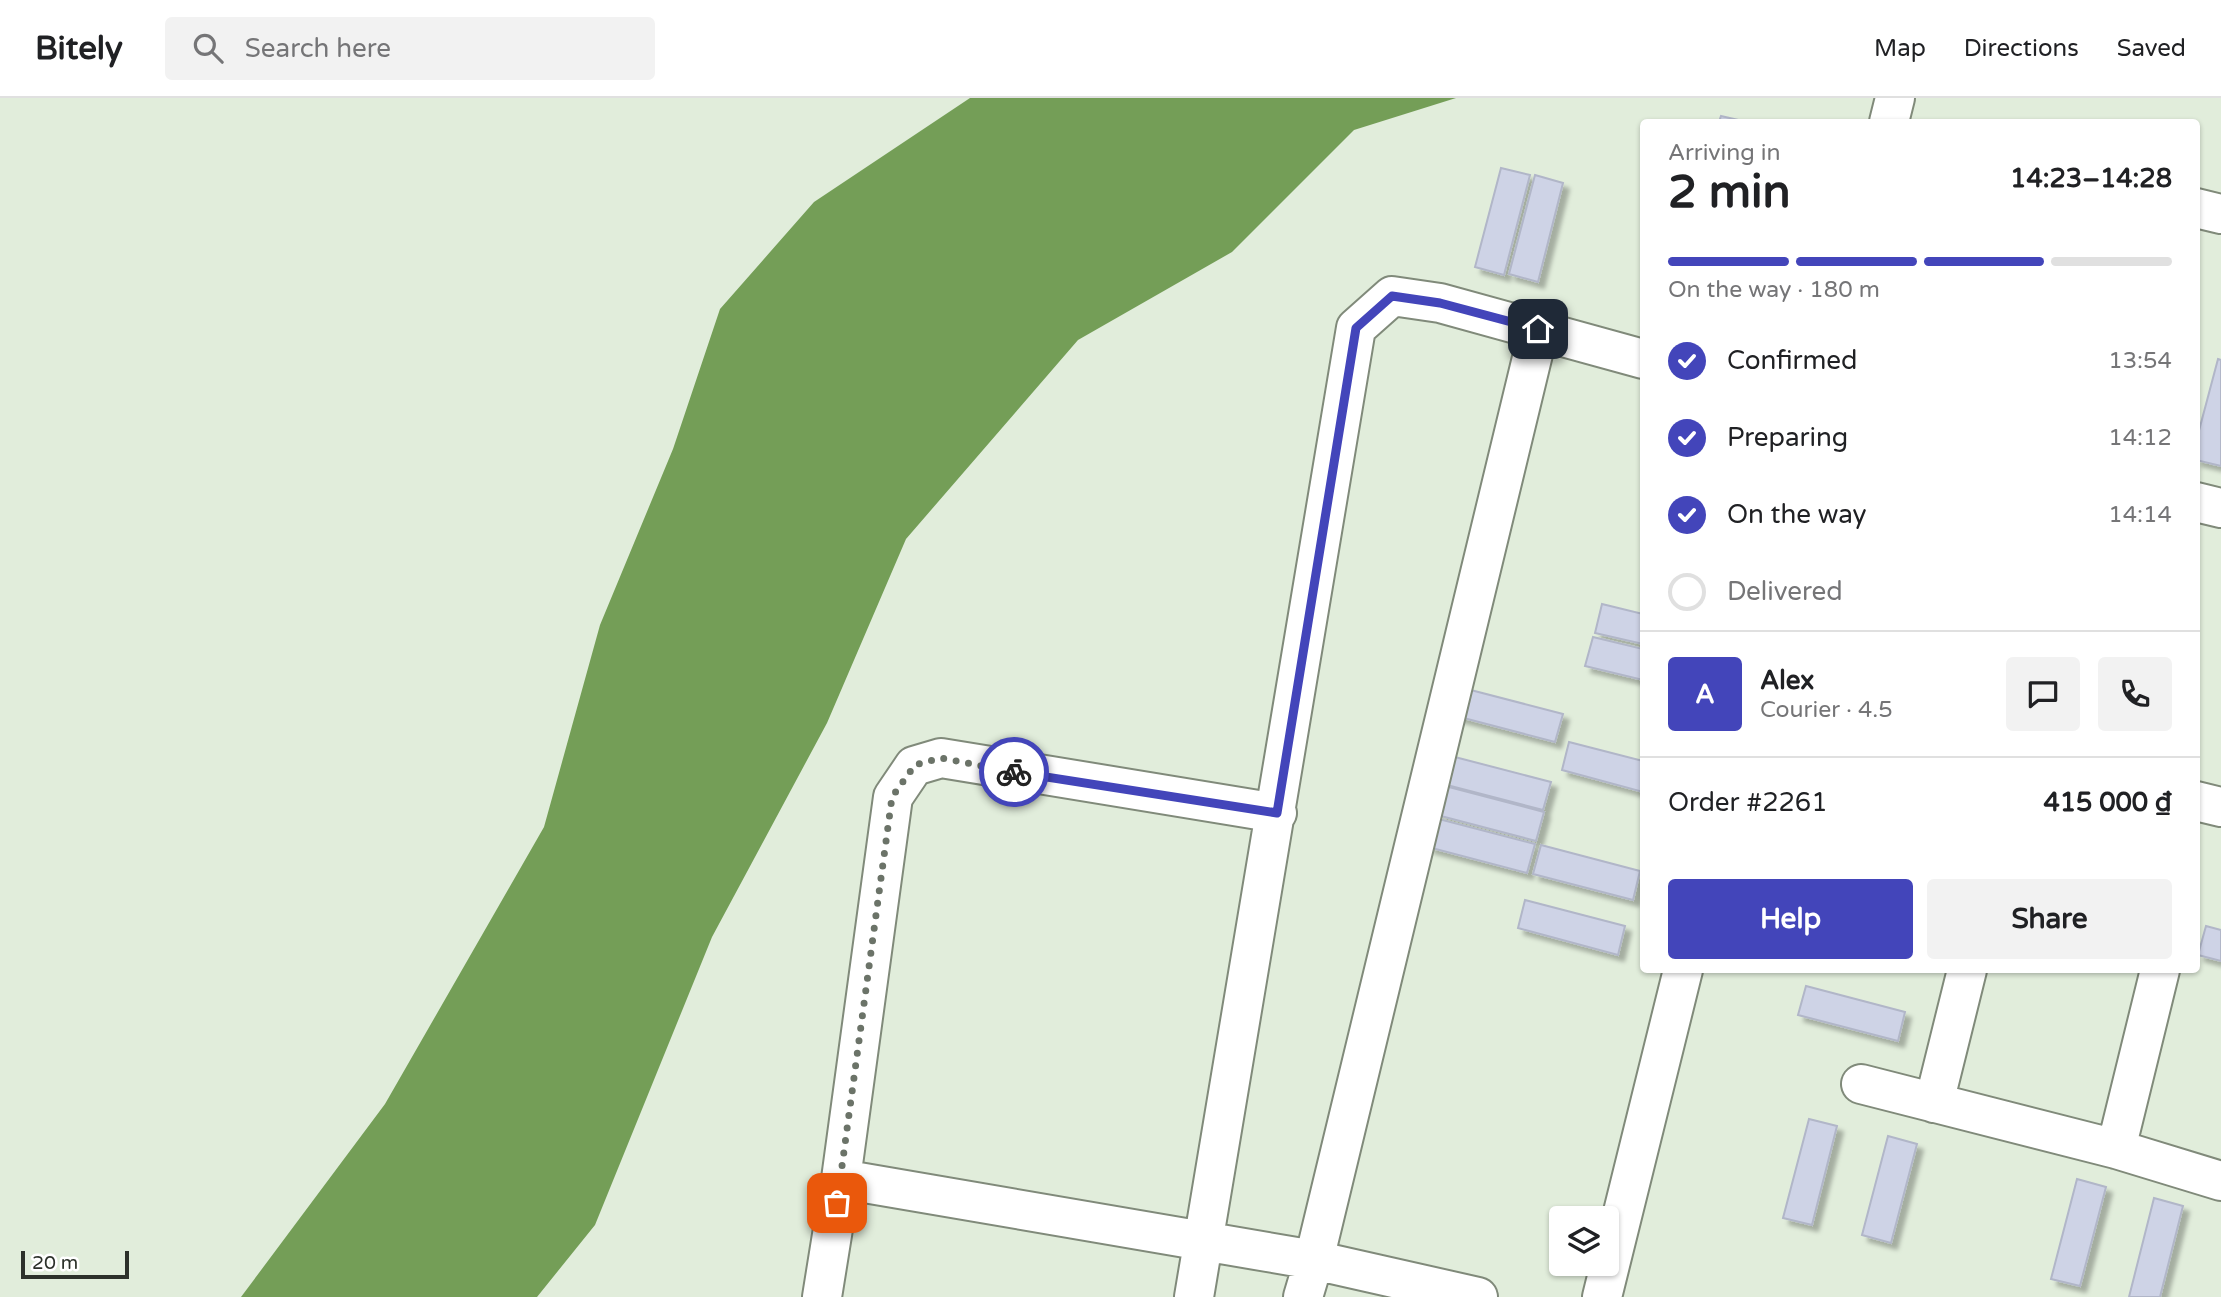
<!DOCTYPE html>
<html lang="en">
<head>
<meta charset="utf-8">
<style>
  :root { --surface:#fff; --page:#f2f2f2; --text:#202124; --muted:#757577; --line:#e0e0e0; --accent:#4345ba }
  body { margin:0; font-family:"Varela Round",sans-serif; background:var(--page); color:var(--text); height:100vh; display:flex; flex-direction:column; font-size:26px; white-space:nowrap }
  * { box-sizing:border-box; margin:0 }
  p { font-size:23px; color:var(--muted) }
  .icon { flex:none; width:38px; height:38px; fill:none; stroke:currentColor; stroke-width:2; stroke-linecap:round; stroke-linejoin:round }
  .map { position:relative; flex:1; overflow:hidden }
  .panel { position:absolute; left:1640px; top:21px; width:560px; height:854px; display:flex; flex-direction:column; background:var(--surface); border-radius:7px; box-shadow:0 2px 5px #0004 }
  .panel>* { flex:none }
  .fabs { position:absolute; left:1549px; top:1108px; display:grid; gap:14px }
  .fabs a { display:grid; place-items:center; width:70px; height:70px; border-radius:7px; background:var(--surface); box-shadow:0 2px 5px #0004; font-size:35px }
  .scale { position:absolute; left:21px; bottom:18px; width:108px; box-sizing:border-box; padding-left:7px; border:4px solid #2c312a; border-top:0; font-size:19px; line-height:24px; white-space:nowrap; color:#2c312a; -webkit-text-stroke:5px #fff; paint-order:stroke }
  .pin { position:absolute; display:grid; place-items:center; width:60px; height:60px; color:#fff; margin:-30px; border-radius:14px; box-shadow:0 4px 10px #0006 }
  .courier { position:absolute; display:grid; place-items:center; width:70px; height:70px; margin:-35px; border:5px solid #4345ba; border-radius:50%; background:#fff; color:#222; box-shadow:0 2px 9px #0007 }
  .summary em { font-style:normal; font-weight:800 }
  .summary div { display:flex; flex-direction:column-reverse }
  .summary { display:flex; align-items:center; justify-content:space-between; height:119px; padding:0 28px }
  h1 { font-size:46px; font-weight:800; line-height:52px }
  .bar { display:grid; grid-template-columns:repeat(4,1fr); gap:10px 7px; align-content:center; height:84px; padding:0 28px }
  .bar i { height:9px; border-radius:5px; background:var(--line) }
  .bar .on { background:var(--accent) }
  .bar p { grid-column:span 4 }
  .line { display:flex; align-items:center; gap:18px; padding:0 28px; border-top:2px solid var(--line) }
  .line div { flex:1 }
  .round { display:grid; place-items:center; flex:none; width:74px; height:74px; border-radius:7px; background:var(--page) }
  ol { padding:0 28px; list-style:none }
  li { display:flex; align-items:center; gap:21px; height:77px }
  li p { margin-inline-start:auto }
  li .icon { padding:7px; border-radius:50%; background:var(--accent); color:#fff; stroke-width:4 }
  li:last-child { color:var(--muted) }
  li i { width:38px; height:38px; border:4px solid var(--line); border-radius:50% }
  .button { display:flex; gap:14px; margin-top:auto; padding:14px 28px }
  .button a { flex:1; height:80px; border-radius:7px; background:var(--accent); color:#fff; font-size:28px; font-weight:800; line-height:80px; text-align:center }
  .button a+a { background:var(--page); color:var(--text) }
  header { display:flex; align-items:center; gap:42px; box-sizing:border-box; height:98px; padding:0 35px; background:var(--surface); border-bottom:2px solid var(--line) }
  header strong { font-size:33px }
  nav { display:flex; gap:38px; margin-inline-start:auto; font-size:24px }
  .search { width:490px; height:63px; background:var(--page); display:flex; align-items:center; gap:18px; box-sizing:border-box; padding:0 24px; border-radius:7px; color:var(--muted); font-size:26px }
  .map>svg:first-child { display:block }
  .water { fill:#749e57 }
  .building { fill:#ced3e6; stroke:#b1b6c8; stroke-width:2; filter:url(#shadow) }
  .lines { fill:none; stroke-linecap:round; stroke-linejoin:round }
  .minor-casing { stroke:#808a7a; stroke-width:42 }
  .minor { stroke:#fff; stroke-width:38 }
  .done { stroke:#6b7368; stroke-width:7; stroke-dasharray:0 12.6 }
  .route { stroke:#4345ba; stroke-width:9 }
</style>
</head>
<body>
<header>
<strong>Bitely</strong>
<div class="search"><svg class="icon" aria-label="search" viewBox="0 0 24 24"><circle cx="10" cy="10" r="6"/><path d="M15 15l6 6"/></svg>Search here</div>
<nav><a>Map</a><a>Directions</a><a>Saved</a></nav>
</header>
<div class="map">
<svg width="2221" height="1199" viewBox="0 0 2221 1199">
  <defs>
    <filter id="shadow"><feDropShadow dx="6" dy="6" stdDeviation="2" flood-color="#0004"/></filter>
  </defs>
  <rect width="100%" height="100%" fill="#e1eddb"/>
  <path class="water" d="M970,0H1456L1354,32L1232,154L1078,242L906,441L827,625L712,839L595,1127L537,1199H241L385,1006L544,729L600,527L673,351L720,211L814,104Z"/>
  <path class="building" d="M1721,18L1747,24H1719Z
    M1501,70L1530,77L1504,177L1475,169Z
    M1535,77L1563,85L1538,184L1509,176Z
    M2218,261L2221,262V368L2196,362V344Z
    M1602,506L1643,516V546L1595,535Z
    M1593,539L1643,551V582L1585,568Z
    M1463,590L1563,616L1555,644L1456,618Z
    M1569,644L1643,663V694L1562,672Z
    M1451,658L1551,684L1543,712L1443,686Z
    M1445,688L1544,714L1536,743L1437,717Z
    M1435,720L1535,746L1527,775L1428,749Z
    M1541,747L1640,773L1633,802L1533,776Z
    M1525,802L1625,828L1618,857L1518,830Z
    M2206,828L2221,832V863L2198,857Z
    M1806,888L1905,914L1898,943L1798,917Z
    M1809,1021L1837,1028L1812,1127L1783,1120Z
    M1888,1038L1917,1046L1891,1145L1862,1137Z
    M2077,1081L2106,1089L2080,1188L2051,1181Z
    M2154,1100L2183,1108L2160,1199H2129Z"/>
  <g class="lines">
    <g class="minor-casing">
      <path id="minor" d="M1889,24L1895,0
        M2196,110L2221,116
        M2196,404L2221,410
        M2196,703L2221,709
        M1861,986L2116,1051L2221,1083
        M1934,1005L1967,872
        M2116,1051L2160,872
        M841,1081L1314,1162L1478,1199
        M822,1199L841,1081L893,699L914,668L941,660L1277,715
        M1194,1199L1356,230L1392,198L1440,205L1643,261
        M1303,1199L1314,1162L1539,231
        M1602,1199L1683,872"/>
    </g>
    <use href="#minor" class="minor"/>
  </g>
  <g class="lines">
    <path class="done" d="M837,1105L892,699L915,667L941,660L1014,674"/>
    <path class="route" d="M1014,674L1277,715L1356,230L1392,198L1440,205L1538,231"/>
  </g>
</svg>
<div class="fabs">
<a><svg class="icon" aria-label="layers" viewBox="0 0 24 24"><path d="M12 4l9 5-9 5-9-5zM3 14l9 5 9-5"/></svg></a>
</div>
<div class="scale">20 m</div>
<div class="pin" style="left:837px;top:1105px;background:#ea580c"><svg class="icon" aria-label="bag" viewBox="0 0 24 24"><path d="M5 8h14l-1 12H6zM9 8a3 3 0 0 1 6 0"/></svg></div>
<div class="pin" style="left:1538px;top:231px;background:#1f2937"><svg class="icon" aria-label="home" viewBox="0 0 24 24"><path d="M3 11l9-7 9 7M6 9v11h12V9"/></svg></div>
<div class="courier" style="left:1014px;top:674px"><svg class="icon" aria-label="bike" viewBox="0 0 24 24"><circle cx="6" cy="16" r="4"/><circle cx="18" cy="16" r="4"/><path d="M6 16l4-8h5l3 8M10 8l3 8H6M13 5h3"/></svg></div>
<section class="panel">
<div class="summary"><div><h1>2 min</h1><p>Arriving in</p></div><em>14:23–14:28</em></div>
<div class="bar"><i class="on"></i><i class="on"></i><i class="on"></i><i></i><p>On the way · 180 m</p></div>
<ol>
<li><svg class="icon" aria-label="check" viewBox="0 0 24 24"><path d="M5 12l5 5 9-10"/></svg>Confirmed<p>13:54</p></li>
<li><svg class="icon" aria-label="check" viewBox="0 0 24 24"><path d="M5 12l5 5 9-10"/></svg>Preparing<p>14:12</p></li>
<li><svg class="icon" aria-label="check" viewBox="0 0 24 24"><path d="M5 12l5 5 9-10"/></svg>On the way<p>14:14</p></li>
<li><i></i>Delivered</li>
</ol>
<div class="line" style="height:126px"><b class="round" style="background:var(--accent);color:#fff">A</b><div><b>Alex</b><p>Courier · 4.5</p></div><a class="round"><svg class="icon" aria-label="chat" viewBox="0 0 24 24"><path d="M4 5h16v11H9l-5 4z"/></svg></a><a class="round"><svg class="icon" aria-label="phone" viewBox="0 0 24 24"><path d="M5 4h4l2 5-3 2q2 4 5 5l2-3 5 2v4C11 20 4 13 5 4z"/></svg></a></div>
<div class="line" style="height:91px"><div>Order #2261</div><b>415 000 ₫</b></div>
<div class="button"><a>Help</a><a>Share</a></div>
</section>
</div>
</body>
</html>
